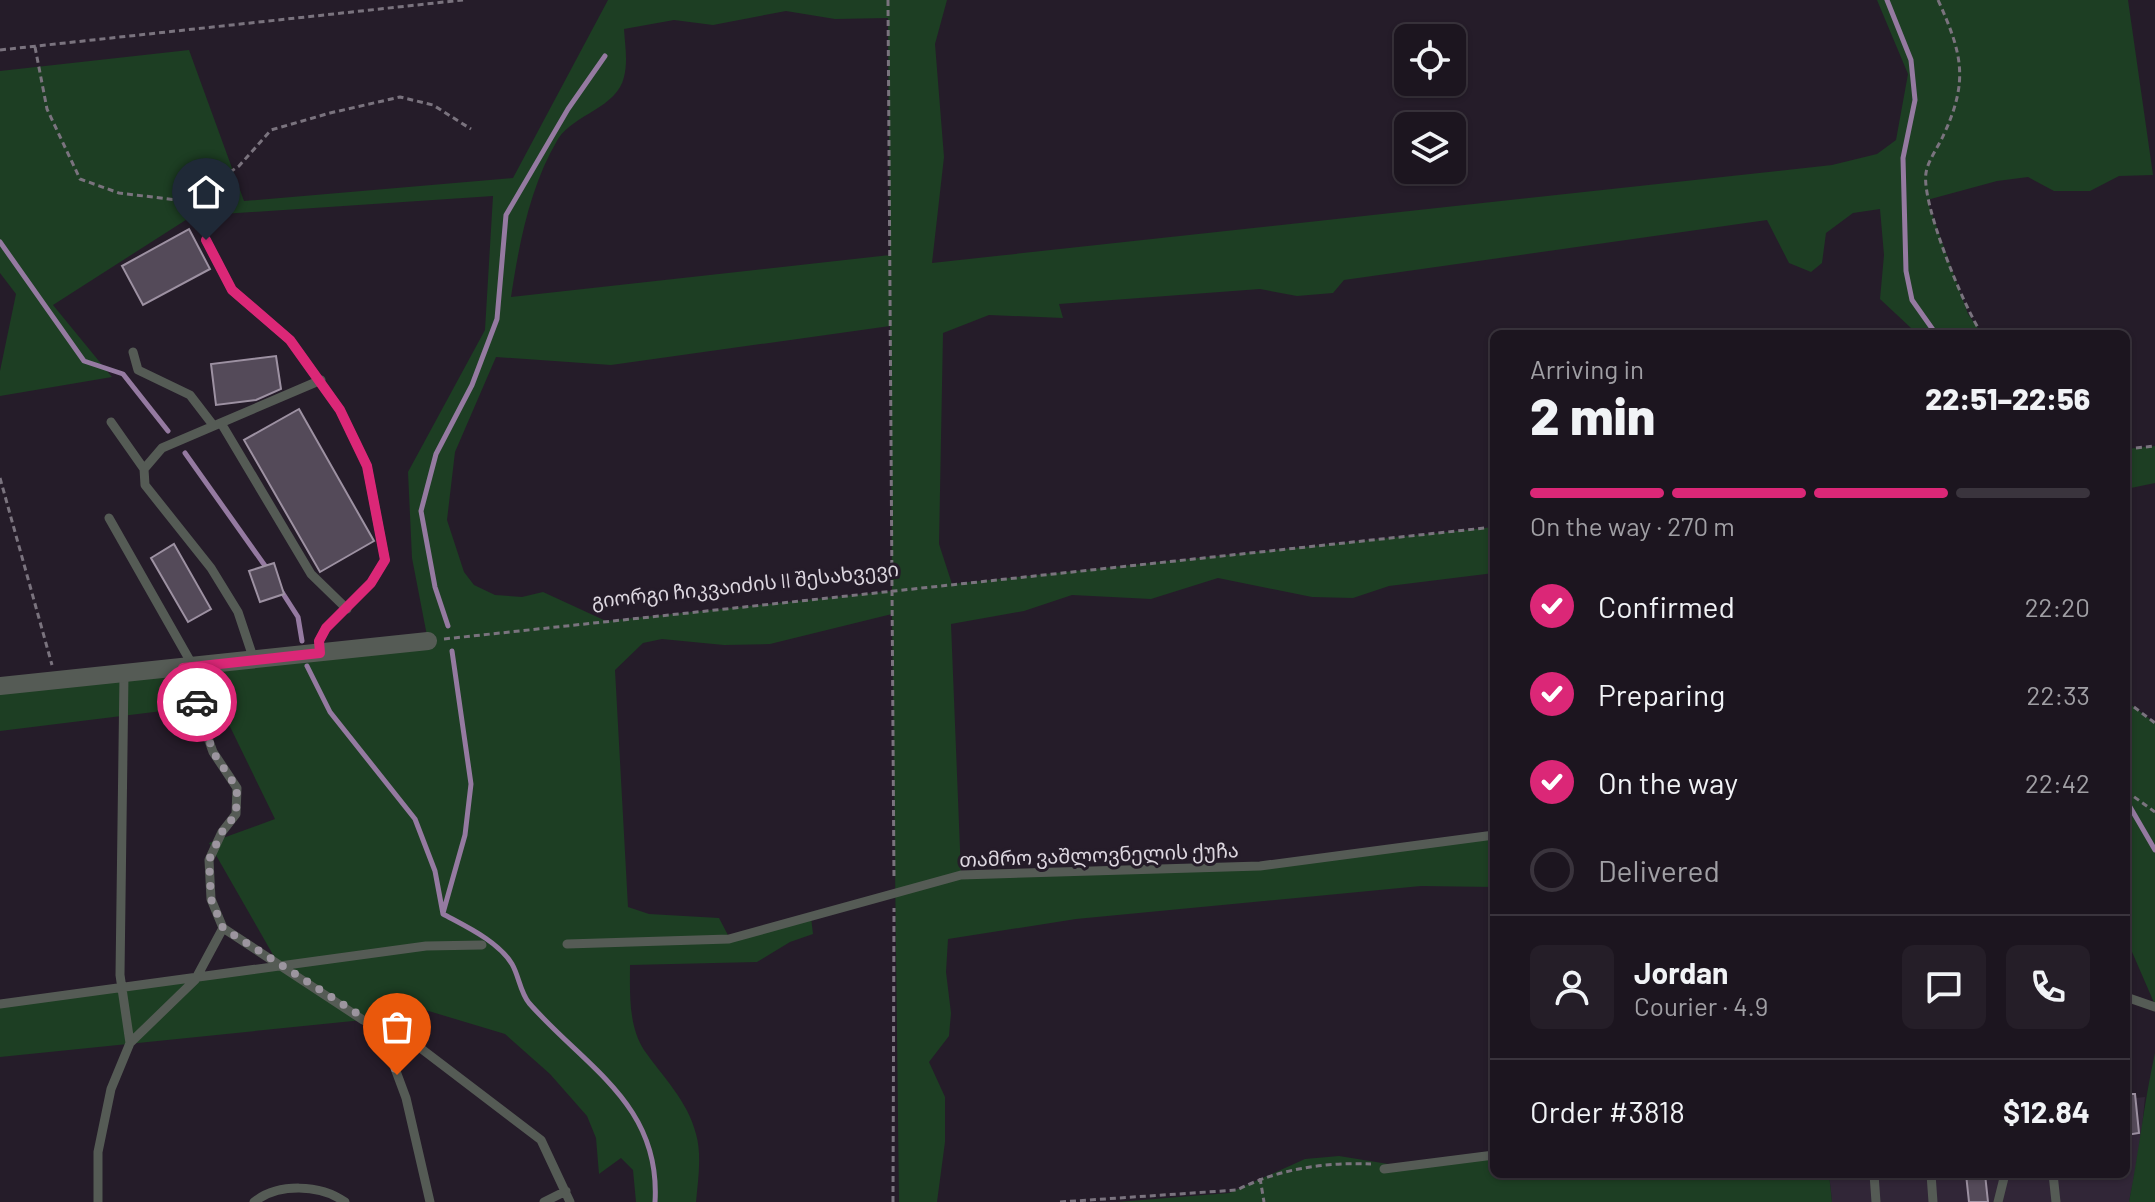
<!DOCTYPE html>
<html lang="en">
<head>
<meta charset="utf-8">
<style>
  :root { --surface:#1c151f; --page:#251e28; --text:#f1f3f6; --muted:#a09fa4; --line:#3a343d; --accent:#db2777 }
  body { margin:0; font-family:Barlow,"Noto Sans Georgian",sans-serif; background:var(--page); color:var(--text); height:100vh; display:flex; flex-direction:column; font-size:30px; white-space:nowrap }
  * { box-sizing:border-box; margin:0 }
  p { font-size:26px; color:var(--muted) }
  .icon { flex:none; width:44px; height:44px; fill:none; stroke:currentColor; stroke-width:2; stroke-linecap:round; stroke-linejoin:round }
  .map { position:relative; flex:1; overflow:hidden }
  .sheet { position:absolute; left:1490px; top:330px; width:640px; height:848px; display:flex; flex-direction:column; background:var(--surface); border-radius:12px; box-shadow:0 2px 6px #0004,0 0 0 2px var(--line) }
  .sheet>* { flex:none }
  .controls { position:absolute; left:1394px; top:24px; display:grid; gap:16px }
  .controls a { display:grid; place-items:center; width:72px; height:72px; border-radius:12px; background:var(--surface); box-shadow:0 2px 6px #0004,0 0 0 2px var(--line); font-size:40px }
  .pin { position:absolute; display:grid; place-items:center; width:68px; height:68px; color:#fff; margin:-82px -34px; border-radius:50% 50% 50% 0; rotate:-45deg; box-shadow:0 0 8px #0007 }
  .pin .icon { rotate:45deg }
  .courier { position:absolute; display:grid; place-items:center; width:80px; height:80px; margin:-40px; border:6px solid #db2777; border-radius:50%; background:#fff; color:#222; box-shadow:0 2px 10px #0007 }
  .headline em { font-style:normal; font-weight:800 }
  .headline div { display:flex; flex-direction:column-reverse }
  .headline { display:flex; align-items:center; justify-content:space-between; height:136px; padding:0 40px }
  h1 { font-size:52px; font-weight:800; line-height:60px }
  .bar { display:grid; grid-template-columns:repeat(4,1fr); gap:12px 8px; align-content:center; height:96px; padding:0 40px }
  .bar i { height:10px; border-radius:6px; background:var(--line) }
  .bar .on { background:var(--accent) }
  .bar p { grid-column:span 4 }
  .line { display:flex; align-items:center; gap:20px; padding:0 40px; border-top:2px solid var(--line) }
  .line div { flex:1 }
  .round { display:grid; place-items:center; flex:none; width:84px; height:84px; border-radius:12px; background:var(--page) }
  ol { padding:0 40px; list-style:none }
  li { display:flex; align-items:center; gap:24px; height:88px }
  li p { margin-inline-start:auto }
  li .icon { padding:8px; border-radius:50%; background:var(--accent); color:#fff; stroke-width:4 }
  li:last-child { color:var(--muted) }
  li i { width:44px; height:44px; border:4px solid var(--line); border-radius:50% }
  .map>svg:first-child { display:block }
  .built { fill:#312637 }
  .green { fill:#1d3e23; fill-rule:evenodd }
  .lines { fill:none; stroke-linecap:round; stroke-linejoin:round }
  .stream { stroke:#957aa1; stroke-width:5 }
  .building { fill:#544a59; stroke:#9d91a2; stroke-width:2 }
  .path { stroke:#7a737e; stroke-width:3; stroke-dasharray:6 4; stroke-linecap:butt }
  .service { stroke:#555b55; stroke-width:9 }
  .minor { stroke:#555b55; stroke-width:18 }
  .done { stroke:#9c959f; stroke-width:8; stroke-dasharray:0 14.4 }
  .route { stroke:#db2777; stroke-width:10 }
  .labels { text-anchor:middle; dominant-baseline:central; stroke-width:6; stroke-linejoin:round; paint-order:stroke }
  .street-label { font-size:20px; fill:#dcd6df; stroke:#251c29 }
</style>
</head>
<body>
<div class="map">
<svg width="2155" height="1202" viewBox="0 0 2155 1202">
  <rect width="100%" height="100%" fill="#251c29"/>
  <path class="built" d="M2145,1097L2140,1149L2129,1202H1832L1829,1174H2126V1099Z"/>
  <path class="green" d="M608,0H947L935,44L944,157L932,263L1832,165L1877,154L1896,140L1908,74L1877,0H2128L2153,175L2119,176L2090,191H2054L2028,177L1997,181L1927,200L1968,314L1982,334H1912L1911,328L1880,299L1884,255L1880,209L1853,213L1826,233L1822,263L1811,272L1789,263L1767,220L1344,280L1333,293L1297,296L1260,289L1059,304L1063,318L989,315L943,333L939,544L952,584L1494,527V573L1389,586L1353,598L1312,597L1218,578L1151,599L1072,595L1024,611L951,624L961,874L1260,866L1494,835V887L1421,886L1076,919L948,939L946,972L951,1013L949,1036L929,1062L945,1097V1142L937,1202H899L892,614L770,644L724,645L662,639L643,643L615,670L628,907L649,914L719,918L730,939L811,917L813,934L790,942L757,962L630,965C630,992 628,1025 644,1050C662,1076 688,1101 696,1134C702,1155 698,1180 696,1202H636L633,1170L621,1158L599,1174L596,1138L587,1116L550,1074L505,1034L412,1006L363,1020L0,1057V1004L280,967L209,843L275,819L219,704L0,731V686L428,641L412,558L408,472L485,330L493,196L192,216L53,305L112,377L0,396V371L16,294L0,273V71L189,50L244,201L513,178ZM786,11L835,19L888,18L890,255L511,297C519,244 530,186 558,139C574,114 617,108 624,77C628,61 625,45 624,29L674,20L713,25ZM890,326L892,591L606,621L543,592L522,597L495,595L474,585L464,572L447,520L455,452L496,357L611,365Z
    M2155,446V483L2126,489V449Z
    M2126,701L2155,723V1005L2126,938Z
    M2155,1053V1202H2129C2139,1152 2144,1102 2155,1053Z
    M1339,1156L1413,1168L1494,1159V1174H1829L1832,1202H1117L1229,1193L1305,1159Z"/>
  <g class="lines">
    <path class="stream" d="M1887,0L1911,60L1915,100L1903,158L1906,271L1912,300L1936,334
      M0,242L84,361L123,374L168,431
      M185,453L268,570
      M282,592L298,617L302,641
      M448,626L435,587L421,511L436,454L472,385L497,319L506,215L568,109L605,56
      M307,666L330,712L415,819L435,871L443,914C465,926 498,941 512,964C519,976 520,992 529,1003C585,1067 661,1104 655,1202
      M2126,800L2155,850
      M443,913L465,835L471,784L452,651"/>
  </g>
  <path class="building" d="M189,229L210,269L143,305L122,266Z
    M276,356L281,389L256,400L216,405L211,364Z
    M299,409L374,541L320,572L244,440Z
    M174,544L211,609L188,622L151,558Z
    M274,563L284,594L260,602L249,571Z
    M2126,1094H2135L2139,1133L2126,1135Z
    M1966,1174H1985L1988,1202H1969Z"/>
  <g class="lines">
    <path class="path" d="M888,0L894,880
      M1938,0C1962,53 1969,80 1944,134C1939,146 1928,160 1926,173C1921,203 1964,308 1982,334
      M35,47L47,109L80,179L119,193L177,200L199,231
      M0,50L463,0
      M177,200L205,189L239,166L271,130L330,113L400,97L433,105L471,129
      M2126,449L2155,446
      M0,478L52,665
      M444,639L1494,527
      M2126,701L2155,723
      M2126,791L2155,812
      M1260,1178L1264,1202
      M893,1202L894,908
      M1060,1202L1237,1190C1278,1169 1325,1162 1371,1164"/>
    <path class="service" d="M206,240L232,290L290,340L340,410L367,466L385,560L371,583L326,628L319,641L320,653
      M133,352L138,370L190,395L213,425
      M111,422L144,469L145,485L211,568L238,612L254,660
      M221,423L311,574L347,609
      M144,469L162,448L321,380
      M109,518L193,666
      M183,668L213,752L237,788L236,814L222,832L209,860L211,899L223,928L363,1020L419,1047L541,1140L570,1202
      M124,674L120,975L130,1043
      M567,944L729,939L961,875L1260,866L1494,835
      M2126,997L2155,1007
      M0,1004L426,946L482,945
      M380,1028L406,1098L430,1202
      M1384,1169L1494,1155
      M1874,1174L1876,1202
      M1931,1174L1933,1202
      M2053,1174L2056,1202
      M98,1202V1152L111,1089L130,1043L195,980L223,928
      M254,1202C278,1183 320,1184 345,1202
      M544,1202L566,1191
      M1998,1202L2005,1174"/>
    <path class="minor" d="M0,686L428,641"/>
  </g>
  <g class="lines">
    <path class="done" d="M197,702L213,752L237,788L236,814L222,832L209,860L211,899L223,928L380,1028L397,1075"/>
    <path class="route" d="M197,702L183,668L320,653L319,641L326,628L371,583L385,560L367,466L340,410L290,340L232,290L206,240"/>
  </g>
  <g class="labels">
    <g class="street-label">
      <text transform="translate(745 584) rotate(-6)">გიორგი ჩიკვაიძის II შესახვევი</text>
      <text transform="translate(1099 854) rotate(-2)">თამრო ვაშლოვნელის ქუჩა</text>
    </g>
  </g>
</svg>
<div class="controls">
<a><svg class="icon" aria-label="locate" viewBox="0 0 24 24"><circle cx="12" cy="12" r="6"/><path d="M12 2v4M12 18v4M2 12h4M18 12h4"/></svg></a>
<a><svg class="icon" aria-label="layers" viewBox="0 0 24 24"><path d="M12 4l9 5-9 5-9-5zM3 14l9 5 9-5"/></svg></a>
</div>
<div class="pin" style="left:397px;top:1075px;background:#ea580c"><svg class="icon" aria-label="bag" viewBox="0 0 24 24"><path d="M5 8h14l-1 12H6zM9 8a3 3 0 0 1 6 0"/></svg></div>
<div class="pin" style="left:206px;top:240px;background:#1f2937"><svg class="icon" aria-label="home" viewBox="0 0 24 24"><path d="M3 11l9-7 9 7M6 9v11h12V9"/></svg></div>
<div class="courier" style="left:197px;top:702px"><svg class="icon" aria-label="car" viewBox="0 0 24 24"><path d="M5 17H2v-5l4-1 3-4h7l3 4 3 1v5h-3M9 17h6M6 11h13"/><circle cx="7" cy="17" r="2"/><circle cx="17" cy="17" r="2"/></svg></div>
<section class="sheet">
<div class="headline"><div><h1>2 min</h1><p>Arriving in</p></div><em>22:51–22:56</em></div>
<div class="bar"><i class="on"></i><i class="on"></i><i class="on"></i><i></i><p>On the way · 270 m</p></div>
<ol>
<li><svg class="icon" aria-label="check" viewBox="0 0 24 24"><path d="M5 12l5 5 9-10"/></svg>Confirmed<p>22:20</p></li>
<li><svg class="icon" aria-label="check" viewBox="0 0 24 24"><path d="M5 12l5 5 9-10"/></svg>Preparing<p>22:33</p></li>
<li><svg class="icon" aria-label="check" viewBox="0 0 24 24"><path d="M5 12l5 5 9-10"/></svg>On the way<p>22:42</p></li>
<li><i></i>Delivered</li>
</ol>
<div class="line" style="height:144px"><a class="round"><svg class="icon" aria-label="person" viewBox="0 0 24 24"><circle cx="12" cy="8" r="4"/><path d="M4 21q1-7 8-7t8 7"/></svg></a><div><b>Jordan</b><p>Courier · 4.9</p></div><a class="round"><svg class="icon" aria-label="chat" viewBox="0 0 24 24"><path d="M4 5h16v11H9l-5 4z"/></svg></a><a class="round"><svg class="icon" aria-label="phone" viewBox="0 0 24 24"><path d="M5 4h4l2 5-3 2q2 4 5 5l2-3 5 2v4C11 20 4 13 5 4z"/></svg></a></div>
<div class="line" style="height:104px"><div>Order #3818</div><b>$12.84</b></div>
</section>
</div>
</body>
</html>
